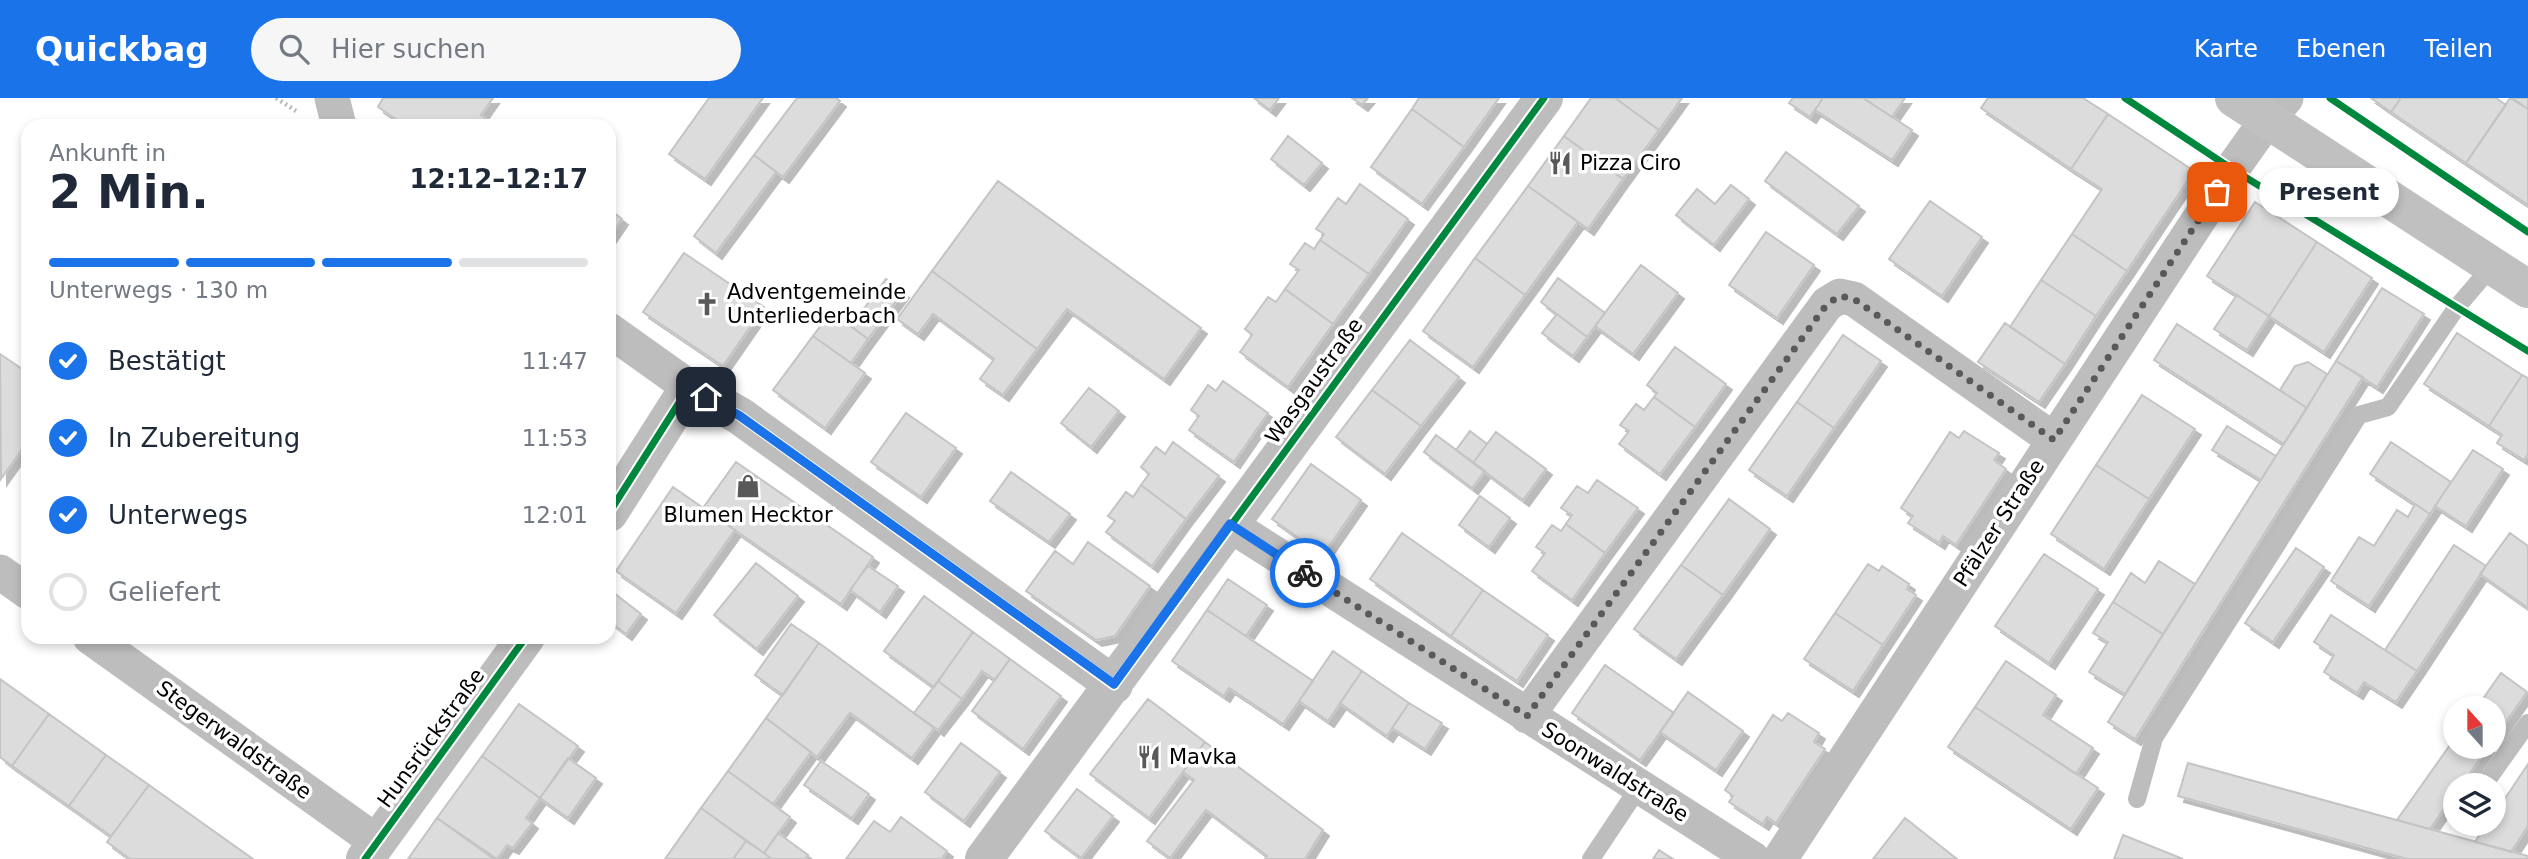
<!DOCTYPE html>
<html lang="de">
<head>
<meta charset="utf-8">
<style>
  :root { --surface:#fff; --page:#f6f6f7; --text:#1f2937; --muted:#747a83; --line:#e0e1e3; --accent:#1a73e8 }
  body { margin:0; font-family:"DejaVu Sans",sans-serif; background:var(--page); color:var(--text); height:100vh; display:flex; flex-direction:column; font-size:26px; white-space:nowrap }
  * { box-sizing:border-box; margin:0 }
  p { font-size:23px; color:var(--muted) }
  .icon { flex:none; width:38px; height:38px; fill:none; stroke:currentColor; stroke-width:2; stroke-linecap:round; stroke-linejoin:round }
  .map { position:relative; flex:1; overflow:hidden }
  .panel { position:absolute; left:21px; top:21px; width:595px; height:525px; display:flex; flex-direction:column; background:var(--surface); border-radius:21px; box-shadow:0 4px 10px #0003 }
  .panel>* { flex:none }
  .needle { width:46px; rotate:339deg }
  .buttons { position:absolute; left:2443px; top:598px; display:grid; gap:14px }
  .buttons a { display:grid; place-items:center; width:63px; height:63px; border-radius:50%; background:var(--surface); box-shadow:0 4px 10px #0003; font-size:35px }
  .pin { position:absolute; display:grid; place-items:center; width:60px; height:60px; color:#fff; margin:-30px; border-radius:14px; box-shadow:0 4px 10px #0006 }
  .courier { position:absolute; display:grid; place-items:center; width:70px; height:70px; margin:-35px; border:5px solid #1a73e8; border-radius:50%; background:#fff; color:#222; box-shadow:0 2px 9px #0007 }
  .bubble { position:absolute; height:49px; border-radius:24px; background:var(--surface); box-shadow:0 4px 10px #0003; font-size:23px; font-weight:800; line-height:49px; text-align:center }
  .head em { font-style:normal; font-weight:800 }
  .head div { display:flex; flex-direction:column-reverse }
  .head { display:flex; align-items:center; justify-content:space-between; height:119px; padding:0 28px }
  h1 { font-size:46px; font-weight:800; line-height:52px }
  .bar { display:grid; grid-template-columns:repeat(4,1fr); gap:10px 7px; align-content:center; height:84px; padding:0 28px }
  .bar i { height:9px; border-radius:5px; background:var(--line) }
  .bar .current { background:var(--accent) }
  .bar p { grid-column:span 4 }
  ol { padding:0 28px; list-style:none }
  li { display:flex; align-items:center; gap:21px; height:77px }
  li p { margin-inline-start:auto }
  li .icon { padding:7px; border-radius:50%; background:var(--accent); color:#fff; stroke-width:4 }
  li:last-child { color:var(--muted) }
  li i { width:38px; height:38px; border:4px solid var(--line); border-radius:50% }
  header { display:flex; align-items:center; gap:42px; box-sizing:border-box; height:98px; padding:0 35px; background:var(--accent); color:#fff }
  header strong { font-size:33px }
  nav { display:flex; gap:38px; margin-inline-start:auto; font-size:24px }
  .search { width:490px; height:63px; background:var(--page); display:flex; align-items:center; gap:18px; box-sizing:border-box; padding:0 24px; border-radius:38px; color:var(--muted); font-size:26px }
  .map>svg:first-child { display:block }
  .building { fill:#dcdcdc; stroke:#c4c4c4; stroke-width:2; filter:url(#shadow) }
  .lines { fill:none; stroke-linecap:round; stroke-linejoin:round }
  .path { stroke:#b8b8b8; stroke-width:4.5; stroke-dasharray:2 3.5; stroke-linecap:butt }
  .service { stroke:#bdbdbd; stroke-width:18 }
  .minor { stroke:#bdbdbd; stroke-width:35 }
  .tertiary { stroke:#bdbdbd; stroke-width:38 }
  .secondary { stroke:#c0c0c0; stroke-width:38 }
  .cycleway-casing { stroke:#fff; stroke-width:11 }
  .cycleway { stroke:#00873e; stroke-width:7 }
  .done { stroke:#595959; stroke-width:7; stroke-dasharray:0 12.6 }
  .route { stroke:#1a73e8; stroke-width:9 }
  .labels { text-anchor:middle; dominant-baseline:central; stroke-width:7; stroke-linejoin:round; paint-order:stroke }
  .poi-label { font-size:21px; fill:#000; stroke:#fff; text-anchor:start }
  .street-label { font-size:21px; fill:#000; stroke:#fff }
</style>
</head>
<body>
<header>
<strong>Quickbag</strong>
<div class="search"><svg class="icon" aria-label="search" viewBox="0 0 24 24"><circle cx="10" cy="10" r="6"/><path d="M15 15l6 6"/></svg>Hier suchen</div>
<nav><a>Karte</a><a>Ebenen</a><a>Teilen</a></nav>
</header>
<div class="map">
<svg width="2528" height="761" viewBox="0 0 2528 761">
  <defs>
    <filter id="shadow"><feDropShadow dx="6" dy="6" stdDeviation="0" flood-color="#0004"/></filter>
  </defs>
  <rect width="100%" height="100%" fill="#fff"/>
  <path class="building" d="M383,0H493L481,17L497,28H406L378,9Z
    M709,0H763L705,81L669,56Z
    M797,0H836L840,3L783,79L754,57Z
    M1254,0H1279L1270,12Z
    M1352,0H1368L1362,7Z
    M1419,0H1499L1464,49L1412,11Z
    M1591,0H1615L1659,32L1623,81L1564,38Z
    M1615,0H1682L1659,32Z
    M1793,0H1823L1810,19L1789,5Z
    M1823,0H1863L1912,32L1892,62L1815,12Z
    M1863,0H1905L1892,19Z
    M1988,0H2083L2108,16L2071,71L1981,10Z
    M2371,0H2401L2391,14Z
    M2401,0H2496L2506,7L2466,65L2391,14Z
    M2510,0L2528,11V107L2466,65Z
    M2512,0H2528V11Z
    M1412,11L1464,49L1422,106L1371,69Z
    M2108,16L2194,73L2127,173L2072,136L2102,91L2071,71Z
    M1288,38L1322,65L1304,87L1271,61Z
    M1564,38L1623,81L1588,131L1528,88Z
    M1786,54L1859,108L1837,136L1765,83Z
    M754,57L776,74L716,155L694,138Z
    M998,83L1201,230L1164,281L1067,211L1037,251L932,173Z
    M1360,86L1408,121L1369,176L1320,142L1324,136L1316,131L1338,100L1346,106Z
    M1731,87L1749,101L1714,147L1676,117L1697,91L1715,106Z
    M1528,88L1578,124L1525,197L1475,160Z
    M1930,103L1982,139L1942,198L1889,161Z
    M2255,104L2317,144L2269,218L2207,178Z
    M609,111L622,121L609,140Z
    M1766,134L1814,167L1777,220L1729,187Z
    M2072,136L2127,173L2096,218L2041,182Z
    M1320,142L1369,176L1333,226L1285,191L1299,172L1290,166L1305,145L1314,151Z
    M2317,144L2372,180L2324,254L2269,218Z
    M684,155L764,209L723,268L643,214Z
    M1475,160L1525,197L1473,269L1423,233Z
    M1641,167L1678,195L1633,256L1595,228Z
    M932,173L1037,251L1003,297L980,281L994,261L933,216L918,236L897,221Z
    M1558,180L1605,215L1587,239L1541,204Z
    M886,181L903,194L868,241L851,228Z
    M2041,182L2096,218L2065,266L2010,229Z
    M2382,190L2424,216L2377,289L2336,263Z
    M1285,191L1333,226L1288,289L1240,254L1252,237L1245,231L1268,199L1276,204Z
    M2237,197L2269,218L2247,252L2214,231Z
    M831,214L868,241L851,265L813,238Z
    M1557,216L1587,239L1573,258L1542,235Z
    M2005,225L2065,266L2039,304L1978,264Z
    M2177,226L2307,310L2284,346L2154,262Z
    M2457,235L2522,277L2489,328L2424,286Z
    M1843,237L1881,263L1834,330L1797,304Z
    M813,238L865,275L825,330L773,292Z
    M1410,242L1459,279L1421,328L1372,292Z
    M1675,249L1726,286L1695,329L1654,299L1657,295L1647,287Z
    M0,256L28,275V343L1,381Z
    M2336,263L2363,279L2135,641L2108,624Z
    M2308,264L2327,276L2307,310L2280,292L2295,268Z
    M2522,277L2528,280V356L2524,362L2497,345L2502,337L2489,328Z
    M1223,283L1268,315L1234,364L1189,332L1199,318L1191,312L1208,287L1216,293Z
    M1089,290L1119,313L1091,349L1061,325Z
    M1372,292L1421,328L1385,376L1336,339Z
    M2142,297L2195,331L2149,401L2096,367Z
    M1654,299L1695,329L1660,376L1619,346L1629,333L1620,327L1636,306L1644,312Z
    M1797,304L1834,330L1787,398L1749,372Z
    M906,315L956,350L921,399L871,364Z
    M2227,328L2276,358L2261,382L2212,352Z
    M1470,333L1487,346L1473,365L1456,352Z
    M1964,333L1999,355L1994,362L2006,371L1956,447L1943,438L1939,445L1908,425L1913,418L1901,410L1950,334L1959,340Z
    M1496,334L1546,371L1523,402L1473,365Z
    M1436,337L1485,373L1472,390L1424,354Z
    M1173,344L1219,378L1186,421L1141,387L1149,376L1141,369L1156,349L1165,356Z
    M2391,344L2451,384L2430,416L2370,376Z
    M2473,352L2503,371L2466,428L2435,408Z
    M736,364L873,459L841,506L703,410Z
    M1311,366L1361,402L1323,457L1272,421Z
    M2096,367L2149,401L2104,471L2051,436Z
    M1011,374L1070,416L1049,444L990,403Z
    M1597,382L1638,410L1605,455L1566,426L1572,417L1561,410L1577,388L1588,395Z
    M1141,387L1186,421L1152,468L1106,434L1115,423L1108,418L1126,394L1133,399Z
    M673,389L735,432L676,515L616,473Z
    M1480,398L1510,420L1489,449L1459,427Z
    M1729,401L1770,431L1723,497L1681,467Z
    M2415,406L2430,416L2369,508L2331,483L2359,439L2374,448L2397,412L2408,419Z
    M1566,426L1605,455L1572,502L1532,473L1545,455L1536,449L1552,427L1561,433Z
    M1402,435L1483,492L1451,538L1370,481Z
    M2510,435L2528,448V510L2480,476Z
    M1088,444L1150,488L1115,538L1096,542L1026,493L1055,453L1073,466Z
    M2454,447L2486,468L2417,573L2385,552Z
    M2296,450L2324,469L2273,544L2245,525Z
    M2044,456L2098,491L2049,565L1995,528Z
    M2159,463L2195,486L2163,536L2113,504L2131,475L2145,485Z
    M756,465L798,498L757,551L714,517Z
    M1868,466L1879,473L1882,468L1909,486L1907,491L1916,497L1883,547L1835,515Z
    M1681,467L1723,497L1676,561L1634,531Z
    M868,468L898,488L880,514L850,492Z
    M1228,481L1267,507L1246,538L1207,512Z
    M610,492L641,516L626,536L609,523Z
    M1483,492L1548,537L1517,583L1451,538Z
    M924,498L973,534L934,589L884,553Z
    M2113,504L2163,536L2125,596L2089,574L2108,544L2093,535Z
    M1207,512L1313,583L1283,626L1229,590L1224,598L1172,563Z
    M1835,515L1883,547L1853,593L1804,561Z
    M2331,517L2417,573L2396,604L2364,584L2357,595L2324,574L2334,557L2314,544Z
    M791,526L819,545L783,597L755,577Z
    M973,534L1010,561L995,582L982,573L962,601L938,583Z
    M819,545L934,630L912,660L850,615L817,659L766,620Z
    M1333,553L1362,573L1328,623L1299,603Z
    M1010,561L1061,598L1023,651L972,613Z
    M2006,563L2056,597L2043,617L2093,650L2076,676L1975,609Z
    M1605,567L1674,615L1640,662L1572,615Z
    M1362,573L1409,605L1387,638L1340,605Z
    M2501,575L2527,594L2494,641V611H2476Z
    M0,581L49,616L12,668L0,659Z
    M938,583L962,601L938,632L914,615Z
    M1688,594L1743,633L1716,672L1660,634Z
    M1148,601L1205,644L1149,720L1090,676Z
    M1409,605L1442,625L1425,651L1392,630Z
    M519,606L578,648L540,700L482,658Z
    M1975,609L2098,690L2071,731L1948,649Z
    M1788,615L1819,635L1814,644L1825,651L1776,725L1767,719L1763,726L1729,704L1733,698L1725,692L1773,617L1782,623Z
    M49,616L106,657L69,708L12,668Z
    M766,620L811,654L773,706L728,673Z
    M2455,640V649H2488L2461,688H2455V695L2430,731L2397,722Z
    M1205,644L1323,732L1305,761H1265L1267,758L1206,712L1170,760L1147,743L1194,682L1183,674Z
    M961,645L1000,674L964,723L925,694Z
    M106,657L149,687L111,738L69,708Z
    M482,658L540,700L526,720L532,725L513,750L507,747L497,761L437,720Z
    M568,660L596,680L568,720L540,700Z
    M821,663L869,696L852,720L804,687Z
    M2188,665L2528,758V761H2407L2178,698Z
    M2528,666V728L2511,754L2475,744L2487,726H2494V717Z
    M728,673L790,719L764,755L701,710Z
    M149,687L253,761H130L107,744Z
    M1077,691L1113,718L1081,760L1045,733Z
    M701,710L746,743L733,761H665Z
    M901,719L947,753L942,761H846L874,723L890,734Z
    M437,720L494,761H408Z
    M1905,720L1957,761H1873Z
    M778,735L808,757L805,761H772L764,755Z
    M2123,737L2183,761H2114Z
    M746,743L764,755L772,761H733Z
    M1659,752L1673,761H1653Z"/>
  <g class="lines">
    <path class="path" d="M276,0L296,13"/>
    <path class="service" d="M2483,688L2528,625
      M2137,701L2154,640L2359,317L2388,309L2457,209L2492,168
      M1591,761L1639,689"/>
    <path class="minor" d="M332,0L339,28
      M609,232L689,289
      M1230,427L1753,761
      M0,474L28,494
      M90,539L377,744
      M1527,618L1827,206L1840,198L1854,201L2054,342
      M1780,761L2232,71L2267,22L2286,0"/>
    <path class="tertiary" d="M609,415L689,289L740,318L1114,587
      M365,761L526,539
      M984,761L1544,0"/>
    <path class="secondary" d="M2234,0L2528,191"/>
    <g class="cycleway-casing">
      <path id="cycleway" d="M2125,0L2232,71L2528,253
        M2330,0L2528,134
        M609,415L689,289L740,318L1114,587L1544,0
        M365,761L526,539"/>
    </g>
    <use href="#cycleway" class="cycleway"/>
  </g>
  <g class="lines">
    <path class="done" d="M1305,475L1527,618L1827,206L1840,198L1854,201L2054,342L2217,94"/>
    <path class="route" d="M706,299L740,318L1114,586L1230,426L1305,475"/>
  </g>
  <defs>
    <g id="restaurant-bare" transform="scale(1.89)"><path d="M-5-6h1v4h1v-4h1v4h1v-4h1v5L-1.5 .5V6h-2V.5L-5-1ZM5-6V6H3V1.5H1.5Q1.5-4 5-6Z" fill="#595959" stroke="#fff" stroke-width="2.5" paint-order="stroke"/></g>
    <g id="church-bare" transform="scale(1.89)"><path d="M-1.2-6h2.4v3.5h3.3v2.4h-3.3V6h-2.4V-.1h-3.3v-2.4h3.3Z" fill="#595959" stroke="#fff" stroke-width="2.5" paint-order="stroke"/></g>
    <g id="shop-bare" transform="scale(1.89)"><path d="M-5-2.5h2.3a2.7 3.5 0 0 1 5.4 0H5L5.5 6h-11ZM-1.5-2.5h3a1.5 2.3 0 0 0-3 0Z" fill="#595959" stroke="#fff" stroke-width="2.5" paint-order="stroke"/></g>
  </defs>
  <g fill-rule="evenodd">
    <use href="#restaurant-bare" x="1560" y="65"/>
    <use href="#church-bare" x="707" y="206"/>
    <use href="#shop-bare" x="748" y="388"/>
    <use href="#restaurant-bare" x="1149" y="659"/>
  </g>
  <g class="labels">
    <g class="poi-label">
      <text x="1580" y="65">Pizza Ciro</text>
      <text x="727" y="194">Adventgemeinde<tspan x="727" dy="24">Unterliederbach</tspan></text>
      <text x="748" y="417" text-anchor="middle">Blumen Hecktor</text>
      <text x="1169" y="659">Mavka</text>
    </g>
    <g class="street-label">
      <text transform="translate(1314 283) rotate(-54)">Wasgaustraße</text>
      <text transform="translate(1999 425) rotate(-57)">Pfälzer Straße</text>
      <text transform="translate(431 640) rotate(-54)">Hunsrückstraße</text>
      <text transform="translate(234 642) rotate(36)">Stegerwaldstraße</text>
      <text transform="translate(1615 674) rotate(32)">Soonwaldstraße</text>
    </g>
  </g>
</svg>
<div class="buttons">
<a><svg class="needle" viewBox="-14 -14 28 28"><path d="M0-13l5 13h-10z" fill="#e53935"/><path d="M0 13l5-13h-10z" fill="#747a83"/></svg></a>
<a><svg class="icon" aria-label="layers" viewBox="0 0 24 24"><path d="M12 4l9 5-9 5-9-5zM3 14l9 5 9-5"/></svg></a>
</div>
<div class="pin" style="left:2217px;top:94px;background:#ea580c"><svg class="icon" aria-label="bag" viewBox="0 0 24 24"><path d="M5 8h14l-1 12H6zM9 8a3 3 0 0 1 6 0"/></svg></div>
<div class="pin" style="left:706px;top:299px;background:#1f2937"><svg class="icon" aria-label="home" viewBox="0 0 24 24"><path d="M3 11l9-7 9 7M6 9v11h12V9"/></svg></div>
<div class="courier" style="left:1305px;top:475px"><svg class="icon" aria-label="bike" viewBox="0 0 24 24"><circle cx="6" cy="16" r="4"/><circle cx="18" cy="16" r="4"/><path d="M6 16l4-8h5l3 8M10 8l3 8H6M13 5h3"/></svg></div>
<div class="bubble" style="left:2259px;top:70px;width:140px">Present</div>
<section class="panel">
<div class="head"><div><h1>2 Min.</h1><p>Ankunft in</p></div><em>12:12–12:17</em></div>
<div class="bar"><i class="current"></i><i class="current"></i><i class="current"></i><i></i><p>Unterwegs · 130 m</p></div>
<ol>
<li><svg class="icon" aria-label="check" viewBox="0 0 24 24"><path d="M5 12l5 5 9-10"/></svg>Bestätigt<p>11:47</p></li>
<li><svg class="icon" aria-label="check" viewBox="0 0 24 24"><path d="M5 12l5 5 9-10"/></svg>In Zubereitung<p>11:53</p></li>
<li><svg class="icon" aria-label="check" viewBox="0 0 24 24"><path d="M5 12l5 5 9-10"/></svg>Unterwegs<p>12:01</p></li>
<li><i></i>Geliefert</li>
</ol>
</section>
</div>
</body>
</html>
